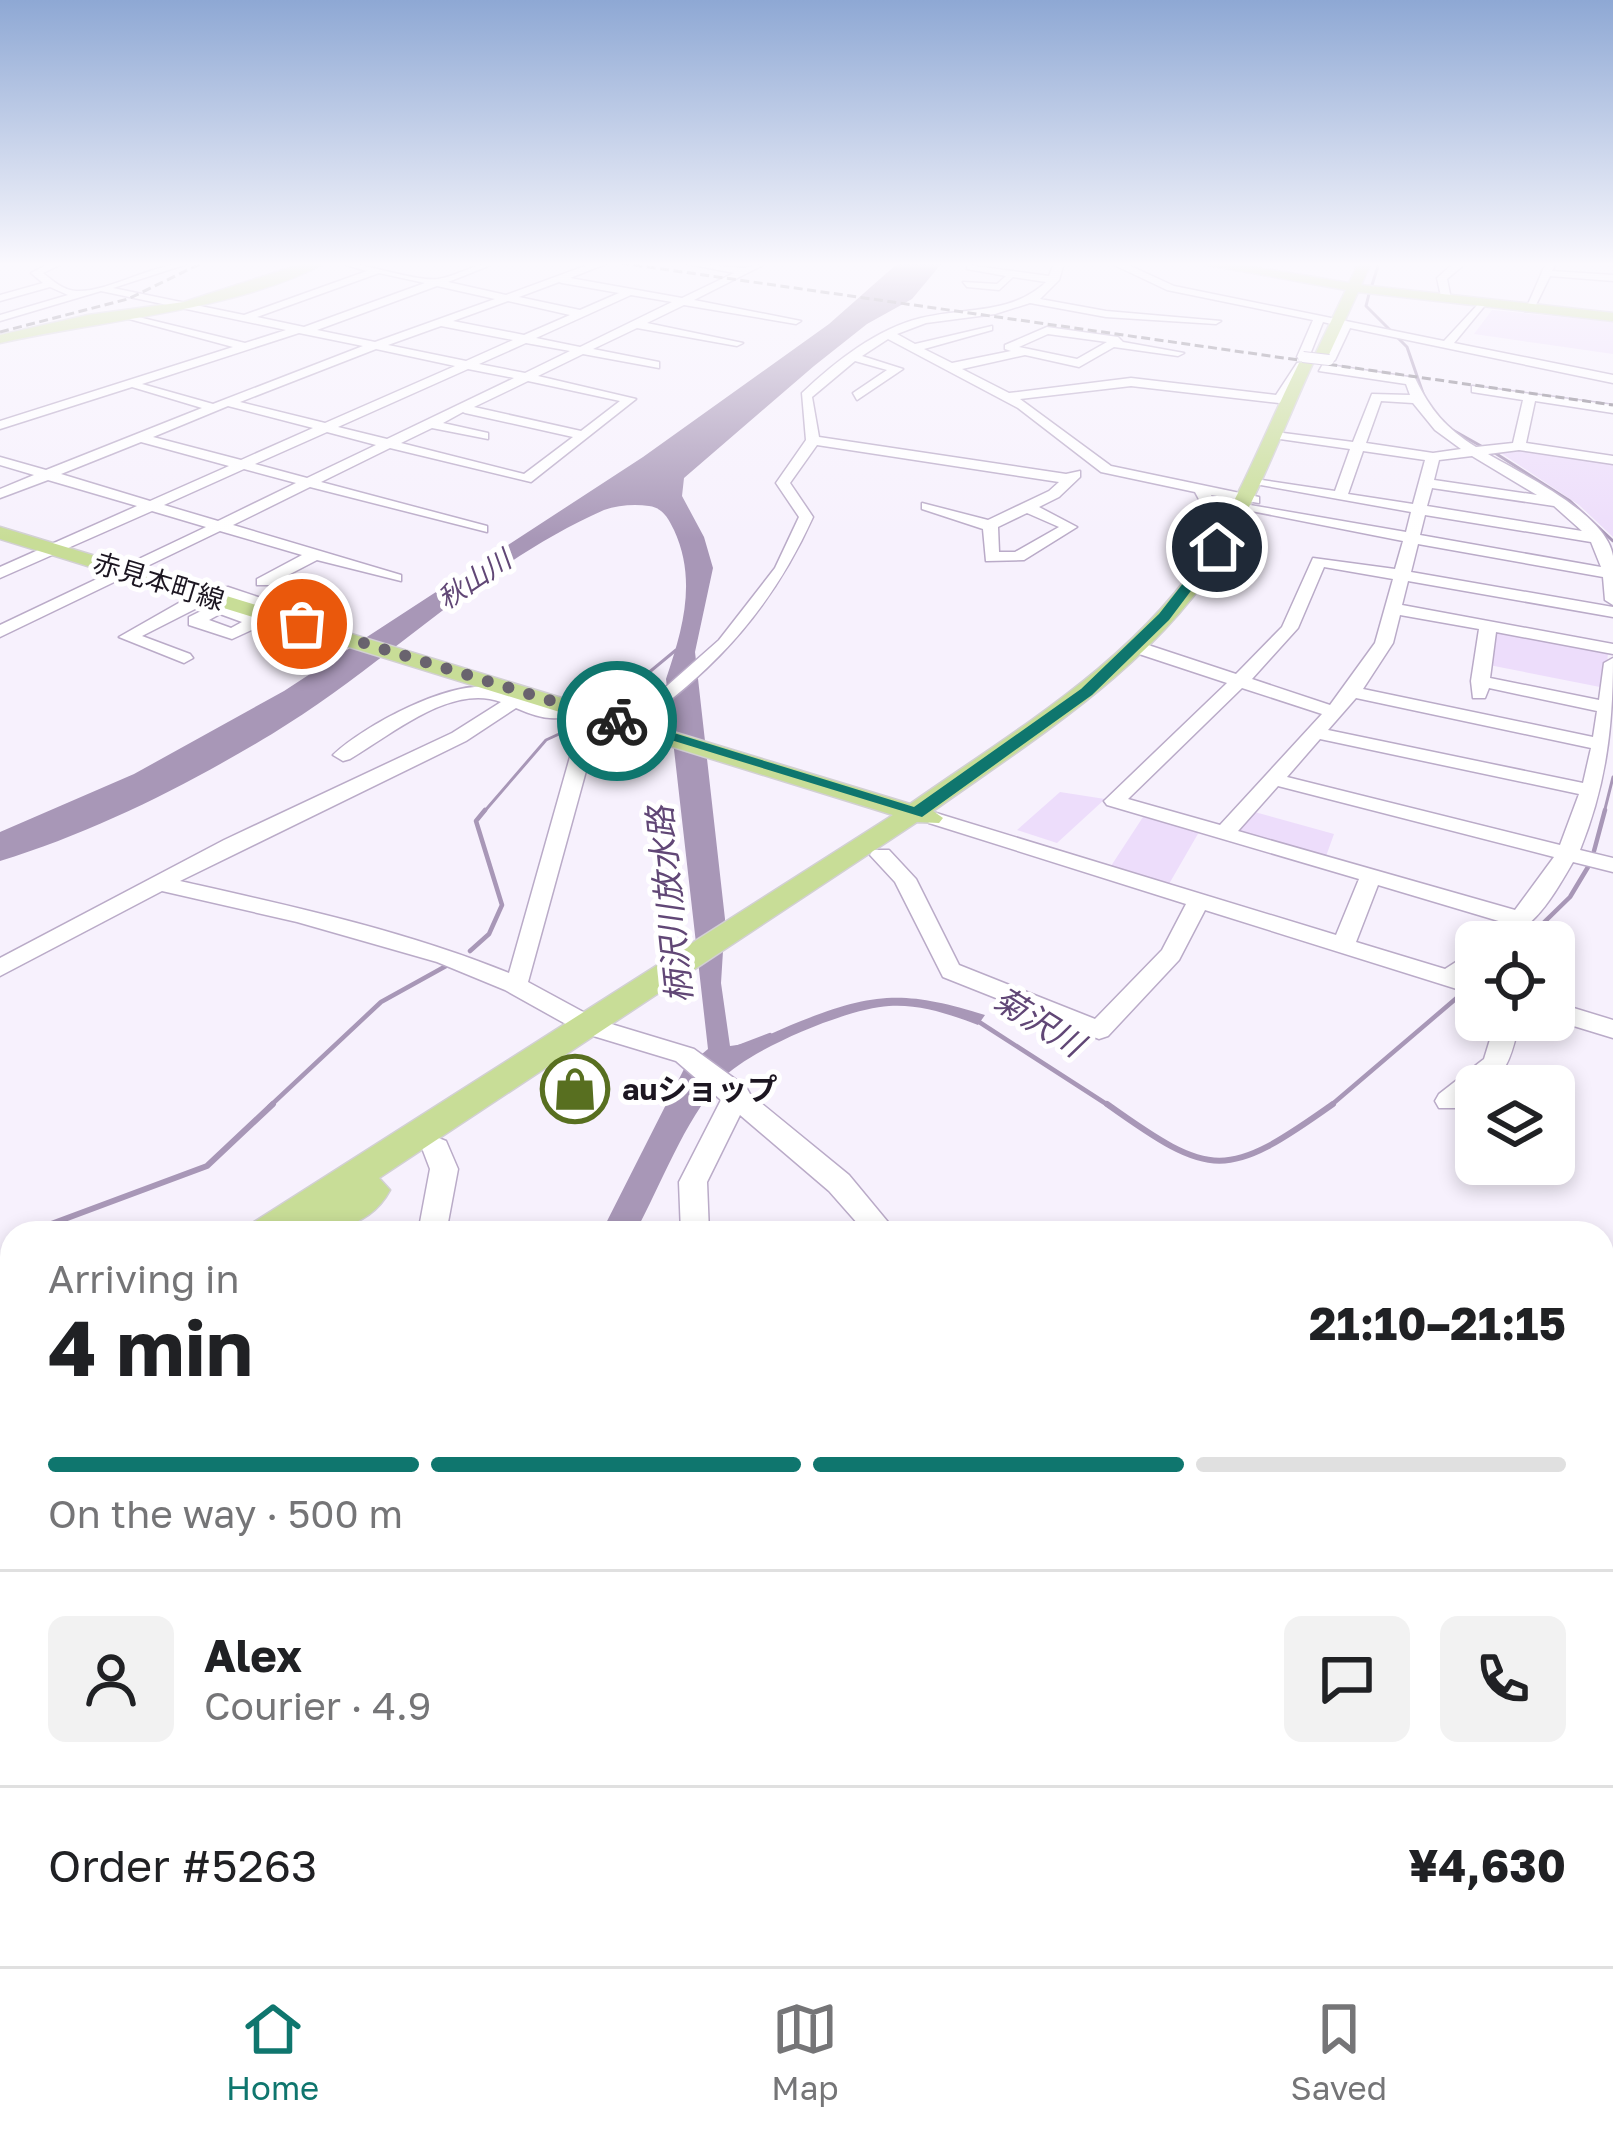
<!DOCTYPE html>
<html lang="en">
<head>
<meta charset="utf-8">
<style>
  :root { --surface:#fff; --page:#f2f2f2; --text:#202124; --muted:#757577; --line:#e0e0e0; --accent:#0f766e }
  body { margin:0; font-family:"Golos Text","Noto Sans JP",sans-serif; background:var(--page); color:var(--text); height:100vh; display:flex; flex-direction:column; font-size:45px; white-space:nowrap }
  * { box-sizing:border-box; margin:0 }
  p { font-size:39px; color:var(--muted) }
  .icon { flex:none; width:66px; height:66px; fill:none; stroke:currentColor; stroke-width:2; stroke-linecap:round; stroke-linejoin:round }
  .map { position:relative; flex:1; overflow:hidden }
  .sheet { position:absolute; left:0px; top:1221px; width:1614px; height:747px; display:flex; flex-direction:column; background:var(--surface); border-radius:36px 36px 0 0; box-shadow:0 6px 18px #0003 }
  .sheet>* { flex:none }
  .controls { position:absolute; left:1455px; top:921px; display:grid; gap:24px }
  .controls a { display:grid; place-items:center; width:120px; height:120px; border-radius:18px; background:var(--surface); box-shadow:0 6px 18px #0003; font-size:60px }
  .pin { position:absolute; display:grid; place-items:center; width:102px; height:102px; color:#fff; margin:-51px; border:6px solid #fff; border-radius:50%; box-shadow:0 3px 12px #0007 }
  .courier { position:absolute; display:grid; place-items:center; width:120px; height:120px; margin:-60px; border:9px solid #0f766e; border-radius:50%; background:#fff; color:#222; box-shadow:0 3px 15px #0007 }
  .overview em { font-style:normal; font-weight:700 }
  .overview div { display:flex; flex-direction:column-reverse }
  .overview { display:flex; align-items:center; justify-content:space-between; height:204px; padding:0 48px }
  h1 { font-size:78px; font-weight:700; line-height:90px }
  .bar { display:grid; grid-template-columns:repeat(4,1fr); gap:18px 12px; align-content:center; height:144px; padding:0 48px }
  .bar i { height:15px; border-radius:9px; background:var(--line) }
  .bar .current { background:var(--accent) }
  .bar p { grid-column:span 4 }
  .line { display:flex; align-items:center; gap:30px; padding:0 48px; border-top:3px solid var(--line) }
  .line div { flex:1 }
  .round { display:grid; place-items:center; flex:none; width:126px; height:126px; border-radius:18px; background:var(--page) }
  .menu { display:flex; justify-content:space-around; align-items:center; height:168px; border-top:3px solid var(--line); background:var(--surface); font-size:33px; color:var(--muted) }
  .menu a { display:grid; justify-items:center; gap:6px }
  .menu .current { color:var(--accent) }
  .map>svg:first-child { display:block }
  .green { fill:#edddfb }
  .water { fill:#a897b7 }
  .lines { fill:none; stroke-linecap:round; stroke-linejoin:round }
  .stream-far3 { stroke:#a897b7; stroke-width:3 }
  .stream-far2 { stroke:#a897b7; stroke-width:4.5 }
  .stream-far1 { stroke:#a897b7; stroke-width:6 }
  .stream { stroke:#a897b7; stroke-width:8 }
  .river { fill:#a897b7; fill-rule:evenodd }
  .minor-casing { stroke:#baabc8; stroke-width:3 }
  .major-casing { stroke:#d2d0d3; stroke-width:3 }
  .minor { fill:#fff; fill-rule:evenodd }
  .major { fill:#c8dd97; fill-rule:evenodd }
  .rail { stroke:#7c7681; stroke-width:3; stroke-dasharray:9 4.5; stroke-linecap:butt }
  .minor-bridge-casing { stroke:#baabc8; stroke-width:12; stroke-linecap:butt }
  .minor-bridge { stroke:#fff; stroke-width:10 }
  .route { fill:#0f766e }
  .done { stroke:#69636e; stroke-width:12; stroke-dasharray:0 21.6 }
  .labels { text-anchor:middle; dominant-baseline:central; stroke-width:10; stroke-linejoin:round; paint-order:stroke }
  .far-water-label { font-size:27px; font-style:italic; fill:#614776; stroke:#fff }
  .far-street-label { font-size:27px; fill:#1c1621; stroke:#fff }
  .poi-label { font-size:30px; font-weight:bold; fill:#1c1621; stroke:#fff; text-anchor:start }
  .water-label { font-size:33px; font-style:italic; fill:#614776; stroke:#fff }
</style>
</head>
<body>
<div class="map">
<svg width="1613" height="1966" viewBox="0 0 1613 1966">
  <rect width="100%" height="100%" fill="#f7f1fd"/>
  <path class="green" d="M1492,310L1613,322V354L1474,334Z
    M1523,450L1613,465V537L1579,505L1501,453Z
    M1500,630L1608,652L1605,688L1489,665L1492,632Z
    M1060,792L1105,799L1057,843L1017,830Z
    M1251,811L1334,834L1325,859L1237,832Z
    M1143,817L1199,832L1169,884L1111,866Z"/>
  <path class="water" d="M898,263H942L912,299L867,324L814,366L684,478L682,496L704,537L713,568L695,652L725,919L721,983L730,1046C756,1043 777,1030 801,1021C876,991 908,991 985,1015L978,1025C949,1014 920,1004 889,1006C848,1008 748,1050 721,1080C683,1123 662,1183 635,1233H601L684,1069L708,1049L666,679C683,629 697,580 674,530C668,518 663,508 649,506C635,504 618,505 604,510C483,563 385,666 272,734C187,785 95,832 0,861V832L134,774L284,691L643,457L829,324Z"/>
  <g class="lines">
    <path class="stream-far3" d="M1372,285L1379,263
      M1369,294L1366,306L1407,347L1426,402
      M1449,428L1481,446
      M1495,453L1570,501L1613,541
      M606,708L676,650
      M483,813L546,740L583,723
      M1604,813L1613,777"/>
    <path class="stream-far2" d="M1594,851L1605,810
      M1524,942L1570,897L1588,867
      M470,951L489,934L502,905L476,821L485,810
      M976,1020L1111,1107
      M736,1048L770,1035
      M269,1107L381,1002L446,966
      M1329,1107L1459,996"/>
    <path class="stream-far1" d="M1107,1104C1212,1179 1226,1180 1333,1104
      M27,1233L207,1166L273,1104"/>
    <path class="stream" d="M1602,1944L1613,1922"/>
    <path class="river" d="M12,1888V1953L0,1958V1892Z"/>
    <g class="minor-casing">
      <path id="minor" d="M50,263H64L43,273C53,281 63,290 76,291C107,293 153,263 190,263L113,288L244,315L367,271L339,263C369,263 414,282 438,279C458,276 474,263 496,263L448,282L506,295L593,263H608L570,278L682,298L734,273L683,263L743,268L767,263L694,300L801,321L796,324L684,305L647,323L743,343L737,346L637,328L593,349L659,362V368L583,354L538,376L636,399L531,482L390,448L321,482L487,526V532L310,487L233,525L401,575V581L317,560L269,585H257V579L302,555L220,531L0,637V625L206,527L152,511L0,578V567L137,506L48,480L0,498V489L34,475L0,465V457L46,470L202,408L132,387L0,429V421L233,347L118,316V312L245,343L286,330L101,291L0,321V315L68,295L50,287L0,301V295L43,283L31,273ZM379,273L425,283L304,327L257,317ZM559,282L562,283L619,293L580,310L519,297ZM437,286L495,299L375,342L317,330ZM631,295L672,302L580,347L536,338ZM508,301L570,315L524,335L453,321ZM441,326L513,340L466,361L388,345ZM299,333L363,346L213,404L142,384ZM526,343L570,351L525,373L479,364ZM376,349L455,366L325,423L240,402ZM468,369L514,378L387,439L338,427ZM528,381L620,401L581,431L474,407ZM228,406L313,428L241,460L153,437ZM463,412L465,413L573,437L524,474L401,443L432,428L488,439V433L443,423ZM327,432L376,445L307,478L255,464ZM141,442L229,466L150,501L61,474ZM244,469L296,483L218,521L164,505Z
        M1054,263H1064L1059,280L1040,299L1106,311L1221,321L1216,324L1106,317L1030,303L995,314L926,323L897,334L915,344L992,326V330L924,349L952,363L1011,351L1005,349V345L1047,327L1118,337L1123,342L1184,353L1178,356L1114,347L1079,367L1025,355L962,369L1009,393L1131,378L1276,395L1297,363H1305L1285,399L1279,403L1131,386L1020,399L1111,466L1259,497V503L1211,495L1216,505L1198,532H1188L1185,529L1202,505L1195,492L1101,472L1018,408L888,339L862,356L903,369L857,400L853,393L887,370L855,361L812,397L819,437L1066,474L1080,471V477L1059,497L1039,507L1077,527L1024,560L986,561L983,529L922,509V503L988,520L1049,491L1059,482L817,445L790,483L813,517C761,632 691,690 589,760L528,982L598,1020L694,1049L746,1087L750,1094L849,1175L897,1233H866L829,1191L740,1115L707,1182L709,1233H681L679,1182L721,1100L676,1061L580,1032L505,990L437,962L297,922L162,891L0,976V958L224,840L452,733L501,702C451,683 391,735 350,759L343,761L333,755C363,726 452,678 494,688C527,695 539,713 574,702L583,708C562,725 539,718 516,708L466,741L180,881C291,906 403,930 509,973L570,757L651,700L719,640L775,568L799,517L776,483L806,440L802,393C835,362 876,329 921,318C965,307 1011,315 1046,282L1013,277L999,290L967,287L963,282L997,284L1006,276L967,269V265L1049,276ZM1048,334L1107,342L1077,359L1019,347ZM1027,513L1059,527L1015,552H999L998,527Z
        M1110,263H1124L1174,286L1444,341L1482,300L1487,303L1454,343L1613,375V383L1350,328L1335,360L1329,364L1323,360L1340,326L1323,322L1309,357L1303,360L1297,357L1313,320L1167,290Z
        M1454,263H1466L1447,279L1451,299L1442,301L1437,278Z
        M1546,263H1556L1552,271L1613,275V281L1550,276L1533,311H1525Z
        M1323,364L1415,378C1430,410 1446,428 1476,447L1513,443L1523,400L1472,392V386L1613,405V413L1535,401L1526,443L1613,456V464L1519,450L1488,454C1522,474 1607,514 1613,556C1613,572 1613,589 1613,605L1605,600L1603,577L1418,544L1411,572L1613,607V617L1408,581L1402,605L1613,644V654L1496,632L1490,678L1599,700L1604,663L1613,658C1613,728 1606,785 1580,850L1613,858V872L1573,862C1551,900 1528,942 1482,942L1502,922L1378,885L1356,942L1445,969L1476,949V969L1467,976L1476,979V995L1205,910L1179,960L1108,1036L1099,1039L943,977L895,882L870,855L873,850H889L916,879L959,965L1095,1019L1162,950L1186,904L929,823L926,819L936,813L1336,935L1359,879L1107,805L1104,801L1227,683L1130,651V643H1142L1236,674L1282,627L1313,558L1395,569L1403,541L1231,507L1238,503L1406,532L1411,512L1255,484L1262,480L1335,491L1350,449L1273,438L1268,437V431L1353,442L1372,394L1410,395L1406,384L1319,371ZM1381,401L1413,403L1435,430L1461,449L1433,453L1366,443ZM1363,451L1425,460L1413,504L1348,494ZM1472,456L1537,495L1434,480L1439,460ZM1432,488L1554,506L1582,531L1427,506ZM1425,515L1591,542L1601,567L1420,535ZM1324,567L1393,579L1375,643L1330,705L1252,679L1298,628ZM1400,615L1479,629L1471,681L1473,698H1485L1489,688L1597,711L1593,737L1363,689L1393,643ZM1242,688L1322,714L1220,825L1128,799ZM1356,698L1591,748L1583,783L1328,730ZM1320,739L1579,794L1560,845L1287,777ZM1278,786L1554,857L1515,910L1238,831Z
        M228,587L312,615L304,620L227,597L209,599L285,628L277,633L258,627L232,639L189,625V617L205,609L199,607L142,636L190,654L193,658L184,663L119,637L198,592ZM220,614L242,622L231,628L209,620Z
        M1554,1002L1613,1020V1038L1554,1020Z
        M1496,1020H1520C1513,1047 1509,1082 1476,1086V1093L1457,1108H1439L1435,1101L1439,1094L1484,1059Z
        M436,1137L446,1141L458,1169L446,1233H418L430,1169L422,1148L426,1141Z
        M12,1617V1658L0,1663V1622Z
        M1602,1933L1613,1938V1966H1585L1581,1956H1602Z
        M1176,1956H1226L1230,1966H1181Z"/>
    </g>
    <g class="major-casing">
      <path id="major" d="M305,263H325C236,311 100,320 0,343V335L88,315L184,302Z
        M1197,263H1229L1349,283L1359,263H1371L1361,285L1613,313V321L1358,292L1326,361L1313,363C1285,424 1261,490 1227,548C1158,663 1040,735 933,811L943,818L939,823L917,822L379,1178L390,1190C363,1241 297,1233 249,1233L254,1222L893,815L0,539V527L910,804C1017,729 1138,659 1209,546C1244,489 1269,423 1299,363L1312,361L1346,290Z
        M12,1380V1452L1,1456L12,1461V1544L0,1539V1384Z
        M95,1956H149L151,1966H97Z"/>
    </g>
    <use href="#minor" class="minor"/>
    <use href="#major" class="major"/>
    <path class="rail" d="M620,263L1613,405
      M0,332L128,299L202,263"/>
    <g class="minor-bridge-casing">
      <path id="minor-bridge" d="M1303,357L1329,360"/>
    </g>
    <use href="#minor-bridge" class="minor-bridge"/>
  </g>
  <linearGradient id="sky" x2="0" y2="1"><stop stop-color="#8ea8d4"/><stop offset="0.49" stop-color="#fbf9fe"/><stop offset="1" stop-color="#fbf9fe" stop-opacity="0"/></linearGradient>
  <rect width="1613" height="539" fill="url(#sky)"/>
  <path class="route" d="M1213,545L1224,547L1169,620L1092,695L922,817L609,721L622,717L914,807L1081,689L1159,614Z"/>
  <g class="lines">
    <path class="done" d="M302,624L617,721"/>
  </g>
  <defs>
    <g id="shop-ring" transform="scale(3.45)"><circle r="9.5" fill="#fff" stroke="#586f20" stroke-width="1.5"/><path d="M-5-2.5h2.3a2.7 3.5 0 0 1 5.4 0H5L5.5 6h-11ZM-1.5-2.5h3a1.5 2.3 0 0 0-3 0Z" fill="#586f20"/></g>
  </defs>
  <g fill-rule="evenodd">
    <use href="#shop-ring" x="575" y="1089"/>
  </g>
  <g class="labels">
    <g class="far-water-label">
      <text transform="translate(474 579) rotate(-34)">秋山川</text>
    </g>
    <g class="far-street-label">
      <text transform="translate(159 581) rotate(17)">赤見本町線</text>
    </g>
    <g class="poi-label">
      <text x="622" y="1089">auショップ</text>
    </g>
    <g class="water-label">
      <text transform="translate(669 905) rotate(-96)">柄沢川放水路</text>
      <text transform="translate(1039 1021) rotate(32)">菊沢川</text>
    </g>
  </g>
</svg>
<div class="controls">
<a><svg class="icon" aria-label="locate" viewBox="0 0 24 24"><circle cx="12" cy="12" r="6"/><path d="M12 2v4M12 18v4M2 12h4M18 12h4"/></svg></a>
<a><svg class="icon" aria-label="layers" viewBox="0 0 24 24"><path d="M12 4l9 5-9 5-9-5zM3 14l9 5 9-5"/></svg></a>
</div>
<div class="pin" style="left:302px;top:624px;background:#ea580c"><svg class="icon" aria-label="bag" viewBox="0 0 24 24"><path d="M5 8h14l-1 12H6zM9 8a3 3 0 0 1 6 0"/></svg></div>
<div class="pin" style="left:1217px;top:547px;background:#1f2937"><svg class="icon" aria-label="home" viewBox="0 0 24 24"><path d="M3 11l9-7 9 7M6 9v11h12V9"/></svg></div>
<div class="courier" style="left:617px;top:721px"><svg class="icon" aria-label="bike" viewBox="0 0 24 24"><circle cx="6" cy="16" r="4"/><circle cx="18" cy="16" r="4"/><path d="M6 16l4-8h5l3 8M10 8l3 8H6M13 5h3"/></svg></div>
<section class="sheet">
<div class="overview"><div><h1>4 min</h1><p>Arriving in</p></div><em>21:10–21:15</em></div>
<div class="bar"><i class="current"></i><i class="current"></i><i class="current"></i><i></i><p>On the way · 500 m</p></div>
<div class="line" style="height:216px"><a class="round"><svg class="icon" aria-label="person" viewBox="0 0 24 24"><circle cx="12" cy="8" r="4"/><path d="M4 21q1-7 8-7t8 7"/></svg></a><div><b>Alex</b><p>Courier · 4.9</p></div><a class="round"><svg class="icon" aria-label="chat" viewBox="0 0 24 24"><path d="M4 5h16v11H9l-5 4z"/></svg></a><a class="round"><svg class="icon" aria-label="phone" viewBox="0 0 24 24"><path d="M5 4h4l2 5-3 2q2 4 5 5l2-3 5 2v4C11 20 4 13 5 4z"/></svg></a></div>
<div class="line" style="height:156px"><div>Order #5263</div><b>¥4,630</b></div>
</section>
</div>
<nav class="menu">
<a class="current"><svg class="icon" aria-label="home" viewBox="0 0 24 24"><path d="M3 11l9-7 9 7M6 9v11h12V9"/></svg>Home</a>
<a><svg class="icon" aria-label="map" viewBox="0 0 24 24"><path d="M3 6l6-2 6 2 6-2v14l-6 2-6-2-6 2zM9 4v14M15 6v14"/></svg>Map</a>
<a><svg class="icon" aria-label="saved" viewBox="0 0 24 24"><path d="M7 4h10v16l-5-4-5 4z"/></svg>Saved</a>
</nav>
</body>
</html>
